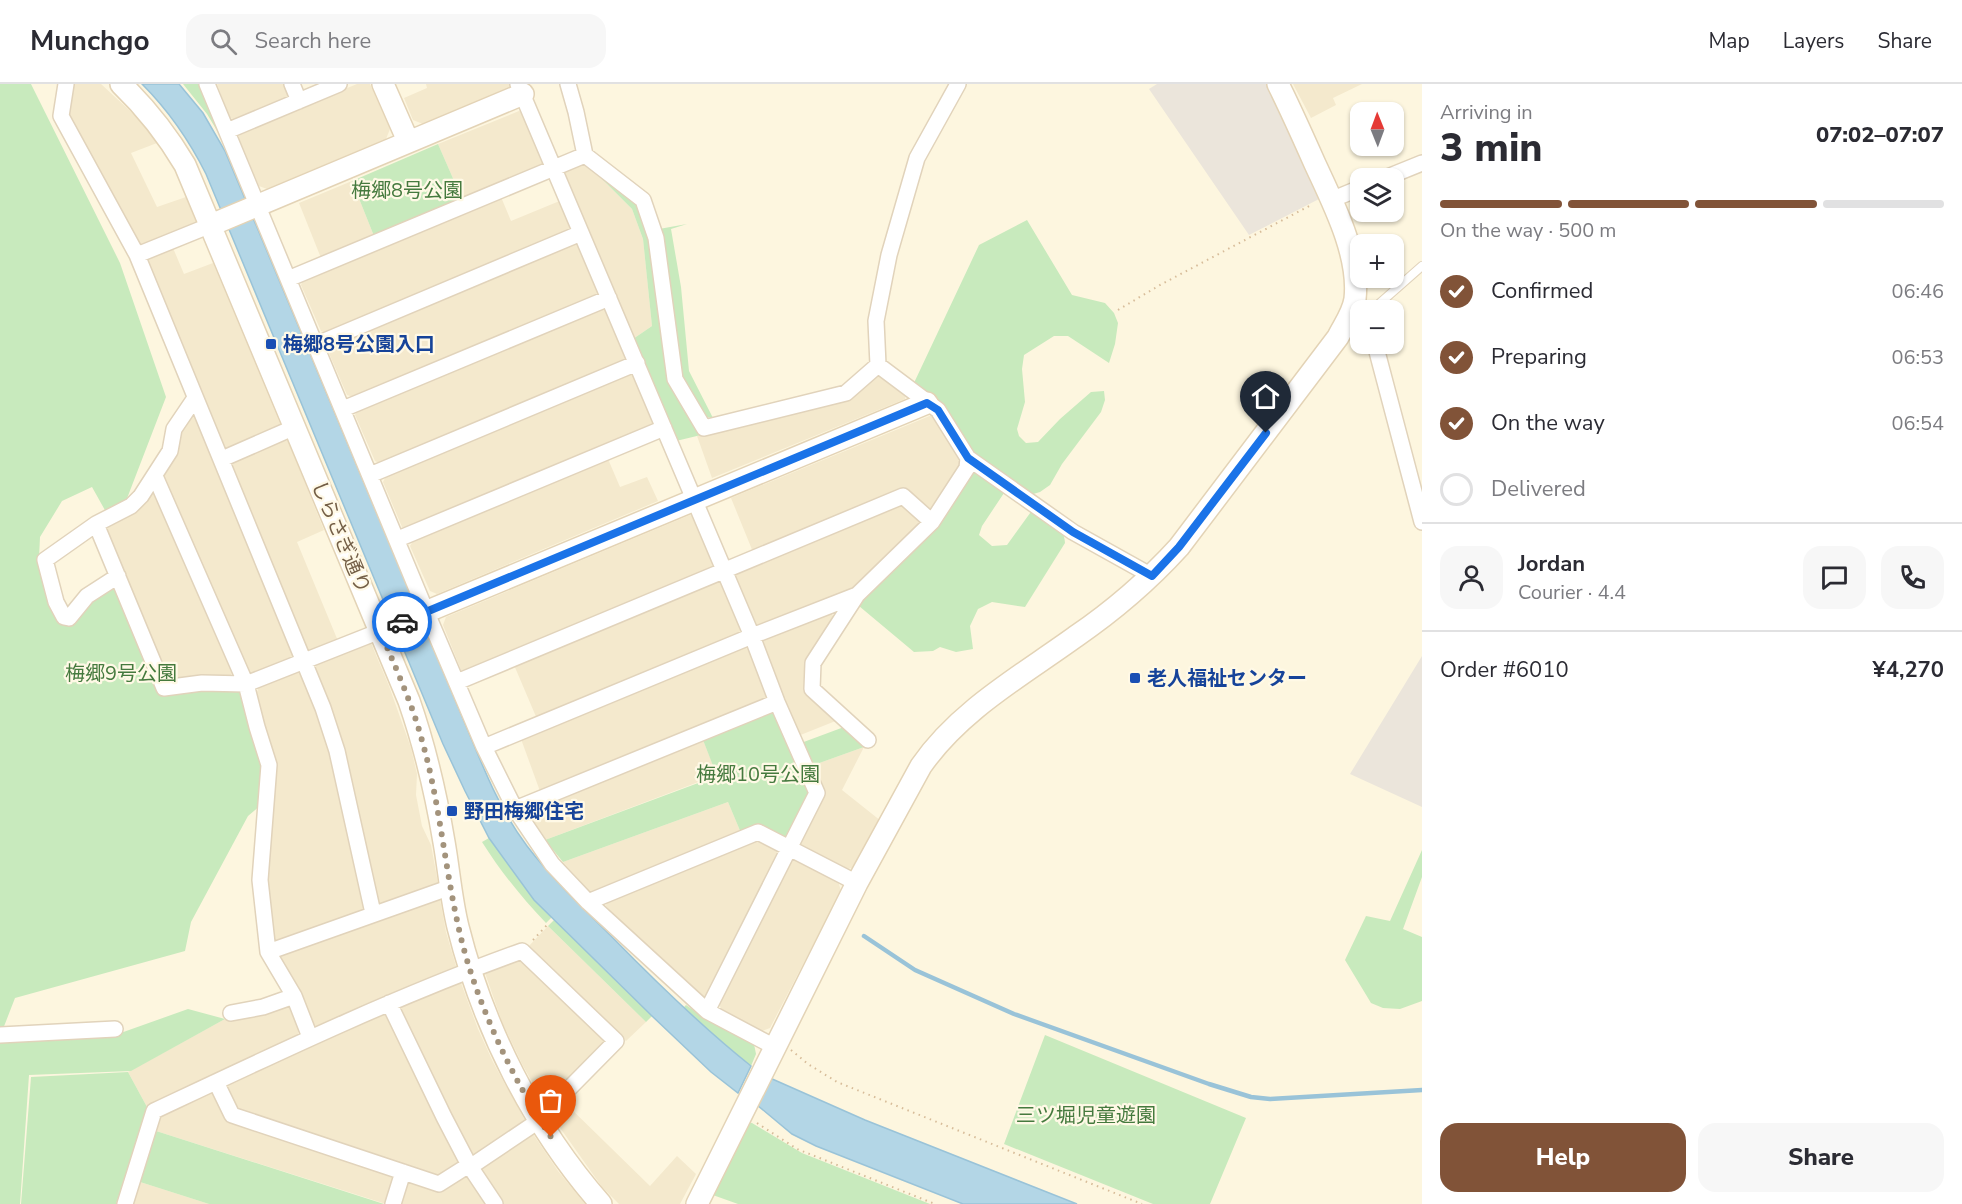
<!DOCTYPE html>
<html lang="en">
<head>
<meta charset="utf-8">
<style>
  :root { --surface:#fff; --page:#f7f7f7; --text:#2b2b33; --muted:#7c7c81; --line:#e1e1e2; --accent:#815338 }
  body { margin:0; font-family:"Nunito Sans","Noto Sans JP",sans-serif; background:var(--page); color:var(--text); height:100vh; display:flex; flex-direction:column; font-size:22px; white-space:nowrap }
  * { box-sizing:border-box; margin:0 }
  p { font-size:20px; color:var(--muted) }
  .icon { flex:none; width:33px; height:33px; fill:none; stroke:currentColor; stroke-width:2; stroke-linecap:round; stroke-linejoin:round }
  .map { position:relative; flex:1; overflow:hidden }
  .side { display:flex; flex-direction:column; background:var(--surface); width:540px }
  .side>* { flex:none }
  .needle { width:39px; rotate:359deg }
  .controls { position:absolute; left:1350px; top:18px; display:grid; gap:12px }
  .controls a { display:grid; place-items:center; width:54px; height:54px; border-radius:12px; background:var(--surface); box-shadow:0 2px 4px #0004; font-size:30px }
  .pin { position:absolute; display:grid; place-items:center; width:51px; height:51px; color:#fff; margin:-62px -26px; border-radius:50% 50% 50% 0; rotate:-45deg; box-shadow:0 0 6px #0007 }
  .pin .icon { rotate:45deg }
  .courier { position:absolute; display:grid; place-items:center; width:60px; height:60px; margin:-30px; border:4px solid #1a73e8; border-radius:50%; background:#fff; color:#222; box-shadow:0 2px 8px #0007 }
  .headline em { font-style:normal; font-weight:800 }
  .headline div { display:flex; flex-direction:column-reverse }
  .headline { display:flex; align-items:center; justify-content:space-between; height:102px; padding:0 18px }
  h1 { font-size:39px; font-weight:800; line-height:45px }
  .bar { display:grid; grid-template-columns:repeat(4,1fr); gap:9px 6px; align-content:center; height:72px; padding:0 18px }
  .bar i { height:8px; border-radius:4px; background:var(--line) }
  .bar .active { background:var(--accent) }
  .bar p { grid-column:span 4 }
  .line { display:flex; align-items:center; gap:15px; padding:0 18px; border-top:2px solid var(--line) }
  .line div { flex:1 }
  .round { display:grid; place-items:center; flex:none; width:63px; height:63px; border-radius:18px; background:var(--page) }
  ol { padding:0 18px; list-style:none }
  li { display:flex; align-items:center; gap:18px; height:66px }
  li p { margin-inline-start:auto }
  li .icon { padding:6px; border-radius:50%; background:var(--accent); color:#fff; stroke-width:4 }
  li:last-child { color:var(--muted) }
  li i { width:33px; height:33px; border:3px solid var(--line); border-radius:50% }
  .cta { display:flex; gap:12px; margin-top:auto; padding:12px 18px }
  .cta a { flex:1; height:69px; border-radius:18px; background:var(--accent); color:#fff; font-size:24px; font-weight:800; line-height:69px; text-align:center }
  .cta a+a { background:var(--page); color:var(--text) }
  header { display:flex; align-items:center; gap:36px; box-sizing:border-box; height:84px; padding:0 30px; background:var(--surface); border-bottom:2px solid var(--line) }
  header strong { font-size:28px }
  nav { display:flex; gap:33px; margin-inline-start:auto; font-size:21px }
  .search { width:420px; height:54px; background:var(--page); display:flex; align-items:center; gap:15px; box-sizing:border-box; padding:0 21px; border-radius:18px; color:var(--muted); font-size:22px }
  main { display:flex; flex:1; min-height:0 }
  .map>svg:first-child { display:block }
  .residential { fill:#f4e9cd }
  .industrial { fill:#ebe5db }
  .green { fill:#c8eabd }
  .water { fill:#b3d6e6; stroke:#99c3d8; stroke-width:1.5 }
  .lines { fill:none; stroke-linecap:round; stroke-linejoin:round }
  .stream { stroke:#99c3d8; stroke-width:4.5 }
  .lane-casing { stroke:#e1d3bb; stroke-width:10 }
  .street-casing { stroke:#e1d3bb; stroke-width:18 }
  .secondary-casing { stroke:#e3d3b6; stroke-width:24 }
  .path { stroke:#d7bc99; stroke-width:2; stroke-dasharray:1.5 4.5; stroke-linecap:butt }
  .lane { stroke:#fff; stroke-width:8 }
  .street { stroke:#fff; stroke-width:15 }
  .secondary { stroke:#fff; stroke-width:21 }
  .done { stroke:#a3937c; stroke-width:6; stroke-dasharray:0 10.8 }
  .route { stroke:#1a73e8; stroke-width:8 }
  .transit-dot { fill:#1a4fb4; stroke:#fff9e6; stroke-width:2 }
  .labels { text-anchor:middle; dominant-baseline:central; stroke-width:4.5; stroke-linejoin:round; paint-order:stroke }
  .park-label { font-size:20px; fill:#457a3e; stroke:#fff9e6 }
  .transit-label { font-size:20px; font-weight:bold; fill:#164399; stroke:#fff9e6; text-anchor:start }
  .street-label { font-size:20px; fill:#735e46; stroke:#fff9e6 }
</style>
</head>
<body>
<header>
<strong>Munchgo</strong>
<div class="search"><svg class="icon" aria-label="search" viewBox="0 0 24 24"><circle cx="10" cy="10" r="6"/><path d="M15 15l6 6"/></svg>Search here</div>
<nav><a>Map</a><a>Layers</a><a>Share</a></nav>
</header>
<main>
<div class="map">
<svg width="1422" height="1120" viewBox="0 0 1422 1120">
  <rect width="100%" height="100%" fill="#fdf6df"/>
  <path class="residential" d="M72,0H101L141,37L157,59L131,69L157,123L186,113L196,138L195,141L144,162L137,160L67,29Z
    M217,0H284L288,10L286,16L236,36L230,34Z
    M357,0H370L390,45L386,55L267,105L259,102L238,54L241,48Z
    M426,0H511L509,4L423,40L413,36L404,14L427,4Z
    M1293,0H1362L1333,14L1336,21L1311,34Z
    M519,27L523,28L545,78L544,81L462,115L438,60Z
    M581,80H587L632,125L643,155L652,242L633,255L564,91L567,85Z
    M352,97L374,152L321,174L299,119Z
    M501,113L511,137L562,116L572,142L570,148L326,249L321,247L301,201L303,195Z
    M574,159L580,162L598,206L596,212L353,313L347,311L328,267L331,261Z
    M173,164L184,190L213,179L281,342L228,366L222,364L146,179L149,173Z
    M601,224L607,226L627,272L624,278L381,380L375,377L355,331L358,325Z
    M629,290L634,292L654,338L652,344L408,445L402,443L383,398L386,392Z
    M875,293H882L906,311L905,315L712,394L697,352L848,314Z
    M932,331L960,375V382L934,424L928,426L904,406L753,468L731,414Z
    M190,333H196L295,570L292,576L254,591L249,589L163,395L164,389L180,347Z
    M285,356L288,357L324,446L297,458L338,557L312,568L306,566L231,383L233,378Z
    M608,375L620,403L647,393L658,417L437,510L430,507L410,462L413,457Z
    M150,410H156L234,587L230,592H196L172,595L166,591L106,448L107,442Z
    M902,420L920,435V441L857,502L758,543L753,540L734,494L736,489Z
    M690,431L693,432L714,480L712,486L466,588L461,586L443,541L446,533Z
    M716,497L722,499L741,545L738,551L537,635L514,581Z
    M830,527L835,535L806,606L838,636L798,652L761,561L763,555Z
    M368,558L371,559L389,602L411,664L417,690L416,711L422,742L431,761L438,799L436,801L383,820L376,817L314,586L317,579Z
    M743,563L749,565L767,611L765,617L541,710L521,655Z
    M297,588L302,591L316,624L327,657L365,822L361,827L277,858L272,855L267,806L275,676L263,639L257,608L259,603Z
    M703,656L717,691L545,756L530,733L532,727Z
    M864,663L842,706L881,737L855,783L845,786L801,764L799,758L822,710L811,682Z
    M728,718L741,749L595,807H589L563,778Z
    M756,755L776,765L778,771L708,912L702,914L684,900L606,822L607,816Z
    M795,775L838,797L841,807L770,944L762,947L721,925L719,919L789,777Z
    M437,814L440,815L446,848L456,882L455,885L316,943L311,941L280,876L282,870Z
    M548,842L646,938L626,957L528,863Z
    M517,874L523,875L604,955V960L546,1018L543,1017L523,982L502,938L485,889Z
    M459,898L461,899L478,945L493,978L527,1040L474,1075L399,927L401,921Z
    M285,921L290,923L299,947L297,952L147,1023L128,988L225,935L262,929Z
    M381,929L387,931L459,1075L457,1081L439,1093L236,1026L226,1005L228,999Z
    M209,1008L215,1010L227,1037L391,1090L394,1096L386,1120L153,1046L157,1032Z
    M564,1018L650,1102L677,1072L696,1090L680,1120H619L602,1103L551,1031Z
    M531,1047L558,1087L585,1120H504L491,1103L478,1082Z
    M463,1092L470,1093L488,1120H400L406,1100L412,1097Z
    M137,1097L209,1120H130Z"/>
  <path class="industrial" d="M1157,0H1268L1283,30L1319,115L1249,151L1149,5Z
    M1422,572V723L1350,690Z"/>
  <path class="green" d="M0,0H31L120,179L166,313L126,417L106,428L92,403L62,417L40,453L39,474L67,540L73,541L94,515L110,502L116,504L160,608L198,604L239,606L244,610L262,679L261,721L248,732L191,838L185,867L15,914L3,945H0Z
    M183,0H200L222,55L207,30Z
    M438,60L462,115L374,152L352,97Z
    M587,80L638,120L649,153L669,298L701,351L676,357L633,255L652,242L643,155L632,125Z
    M1027,136L1072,211L1105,219L1114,229L1118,239L1115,260L1109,279L1068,252H1054L1024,271L1022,285L1025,318L1017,345L1019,352L1026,359L1038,358L1060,335L1091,308L1104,307L1105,316L1101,328L1062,380L1050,401L1040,408L1030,411L975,374L913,301L979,161Z
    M687,140L671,145L681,203L689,287L713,334L705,333L682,294L659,145Z
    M975,383L1006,406L982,442L979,451L992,462L1007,461L1033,425C1046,434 1065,442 1065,459L1025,523L992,518L978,525L970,542L973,565L956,568L940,563L933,567L914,568L859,522L869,508L941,439L967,399Z
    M770,628L776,630L808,709L787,752L781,754L741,749L728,718L563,778L545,756L717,692L703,656Z
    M844,643L864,663L811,682L801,659Z
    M489,754L552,833L546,839C522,814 501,788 482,758Z
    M1422,766V793L1403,845L1422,853V917L1400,925L1383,924L1371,919L1345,876L1366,832L1390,837Z
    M555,835L652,932L646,938L548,842Z
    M686,921L706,935L754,960L756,970L751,982L716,954L683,924Z
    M188,925L225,935L131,987L29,991L20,1120H0V957L115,951Z
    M1045,951L1246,1034L1210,1120H1153L1004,1060Z
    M128,988L147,1023L116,1120H21L31,993Z
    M747,1038L752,1039L802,1069L930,1120H738L710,1110Z
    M153,1046L384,1120H209L137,1097Z"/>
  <path class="water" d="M142,0H179L203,29L225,67L469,649C485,688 501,728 527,762C553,796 584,825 614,855C658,900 702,943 751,982L738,1009L711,988L652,932L534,816L489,754L465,707L443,660L206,90C189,56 169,27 142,0Z
    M770,994L865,1036L1077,1120H963L816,1062L792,1050L757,1021Z"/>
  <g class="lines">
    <path class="stream" d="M864,852L915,886L1014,930L1209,1000L1251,1013L1270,1015L1422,1006"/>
    <g class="lane-casing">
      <path id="lane" d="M1372,226L1422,182"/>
    </g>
    <g class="street-casing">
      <path id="street" d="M66,0L61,32L137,171L323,624L337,667L373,829
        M207,0L426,527L484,663L515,725L552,780L588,818L707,927L775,963
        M292,0L299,17
        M518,0L752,552L777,618L817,709L707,927
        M568,0L576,28L585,71L643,116L656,154L675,295L704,344L846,309L878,281
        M958,0L917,74L889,171L876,237L878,281L938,326L968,374L1073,448L1152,492
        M227,47L339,0
        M1385,94L1422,79
        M1331,116L1360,104
        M137,171L211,141
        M288,195L585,71
        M1375,260L1422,438
        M315,261L581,149
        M195,314L174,345L170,367L141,412L131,422L96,440L164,604L202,599L246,600L380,547
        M343,325L609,214
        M222,375L295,343
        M370,391L637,279
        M155,392L246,600L257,643L269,681L260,796L268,868L294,912L310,953
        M96,440L45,476L56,518L64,533L69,534L87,512L118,492
        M398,455L664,344
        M857,511L813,579L812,605L868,656
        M457,598L903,412L932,438
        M484,663L752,552L857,511L932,438L967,384L968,374
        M515,725L777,618
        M588,818L758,748L857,799
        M268,868L451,803
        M389,919L444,1033L469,1081L495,1120
        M231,929L263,923L294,912
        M0,951L115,945
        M216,998L232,1031L439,1100L469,1081
        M470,1083L531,1042
        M125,1120L154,1027C275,970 396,912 522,867L616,957L539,1035
        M393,1120L403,1088"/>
    </g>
    <g class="secondary-casing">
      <path id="secondary" d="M121,0C147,25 166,49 185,81L409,617C425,663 436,710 444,758C449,786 451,815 458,843C483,943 533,1043 601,1120
        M383,0L408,57
        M211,141L523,10
        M380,547L927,319
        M697,1120L857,799L921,682C960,626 1021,592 1075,553C1113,527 1148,497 1179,463L1338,253C1344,241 1353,229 1355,215C1360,171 1333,119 1315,80C1303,53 1291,26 1278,0"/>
    </g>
    <path class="path" d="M1118,226L1160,201L1313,120
      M533,856L547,841
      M791,966L808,980L837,998L1142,1120
      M757,1039L797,1065L935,1120"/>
    <use href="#lane" class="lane"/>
    <use href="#street" class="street"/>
    <use href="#secondary" class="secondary"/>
  </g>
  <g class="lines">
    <path class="done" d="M402,538L380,546C394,581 411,616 421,653C439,714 444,778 458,841C473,912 511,993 551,1053"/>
    <path class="route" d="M402,538L927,319L938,326L968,374L1073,448L1152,492L1179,463L1266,349"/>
  </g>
  <g class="transit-dot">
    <rect x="265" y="254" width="12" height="12" rx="3"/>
    <rect x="1129" y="588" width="12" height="12" rx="3"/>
    <rect x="446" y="721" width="12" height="12" rx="3"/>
  </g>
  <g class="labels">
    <g class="park-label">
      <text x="407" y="106">梅郷8号公園</text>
      <text x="121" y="589">梅郷9号公園</text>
      <text x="758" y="690">梅郷10号公園</text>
      <text x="1086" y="1031">三ツ堀児童遊園</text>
    </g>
    <g class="transit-label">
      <text x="283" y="260">梅郷8号公園入口</text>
      <text x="1147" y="594">老人福祉センター</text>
      <text x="464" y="727">野田梅郷住宅</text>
    </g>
    <g class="street-label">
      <text transform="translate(341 453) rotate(67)">しらさぎ通り</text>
    </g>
  </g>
</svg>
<div class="controls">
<a><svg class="needle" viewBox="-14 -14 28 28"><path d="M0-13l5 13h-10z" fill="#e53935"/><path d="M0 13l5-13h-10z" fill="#7c7c81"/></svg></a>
<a><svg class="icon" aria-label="layers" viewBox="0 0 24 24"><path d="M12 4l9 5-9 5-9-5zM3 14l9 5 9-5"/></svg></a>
<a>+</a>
<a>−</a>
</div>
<div class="pin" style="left:551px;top:1053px;background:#ea580c"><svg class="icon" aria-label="bag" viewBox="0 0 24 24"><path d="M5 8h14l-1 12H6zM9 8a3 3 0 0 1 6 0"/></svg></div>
<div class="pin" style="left:1266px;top:349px;background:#1f2937"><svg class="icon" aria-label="home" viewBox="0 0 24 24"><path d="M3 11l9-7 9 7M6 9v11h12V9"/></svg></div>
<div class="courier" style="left:402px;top:538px"><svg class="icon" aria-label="car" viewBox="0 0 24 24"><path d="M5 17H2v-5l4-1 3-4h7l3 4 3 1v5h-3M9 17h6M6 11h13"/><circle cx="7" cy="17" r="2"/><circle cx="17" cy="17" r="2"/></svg></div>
</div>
<section class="side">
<div class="headline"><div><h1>3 min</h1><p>Arriving in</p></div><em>07:02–07:07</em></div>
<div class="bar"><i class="active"></i><i class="active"></i><i class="active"></i><i></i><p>On the way · 500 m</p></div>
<ol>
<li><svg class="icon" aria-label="check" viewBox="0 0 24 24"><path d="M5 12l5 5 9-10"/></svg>Confirmed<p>06:46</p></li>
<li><svg class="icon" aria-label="check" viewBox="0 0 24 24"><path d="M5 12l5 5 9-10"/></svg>Preparing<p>06:53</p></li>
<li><svg class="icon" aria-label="check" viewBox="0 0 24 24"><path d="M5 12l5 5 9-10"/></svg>On the way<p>06:54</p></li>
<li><i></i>Delivered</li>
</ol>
<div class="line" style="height:108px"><a class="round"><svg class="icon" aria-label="person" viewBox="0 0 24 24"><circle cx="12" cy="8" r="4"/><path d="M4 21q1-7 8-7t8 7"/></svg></a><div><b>Jordan</b><p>Courier · 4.4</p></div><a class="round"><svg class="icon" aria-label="chat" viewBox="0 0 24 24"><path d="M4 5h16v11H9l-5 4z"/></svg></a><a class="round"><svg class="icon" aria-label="phone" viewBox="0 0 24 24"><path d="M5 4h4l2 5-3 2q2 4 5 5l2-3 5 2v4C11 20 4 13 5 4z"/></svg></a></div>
<div class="line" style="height:78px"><div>Order #6010</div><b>¥4,270</b></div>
<div class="cta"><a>Help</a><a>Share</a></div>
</section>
</main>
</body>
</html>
